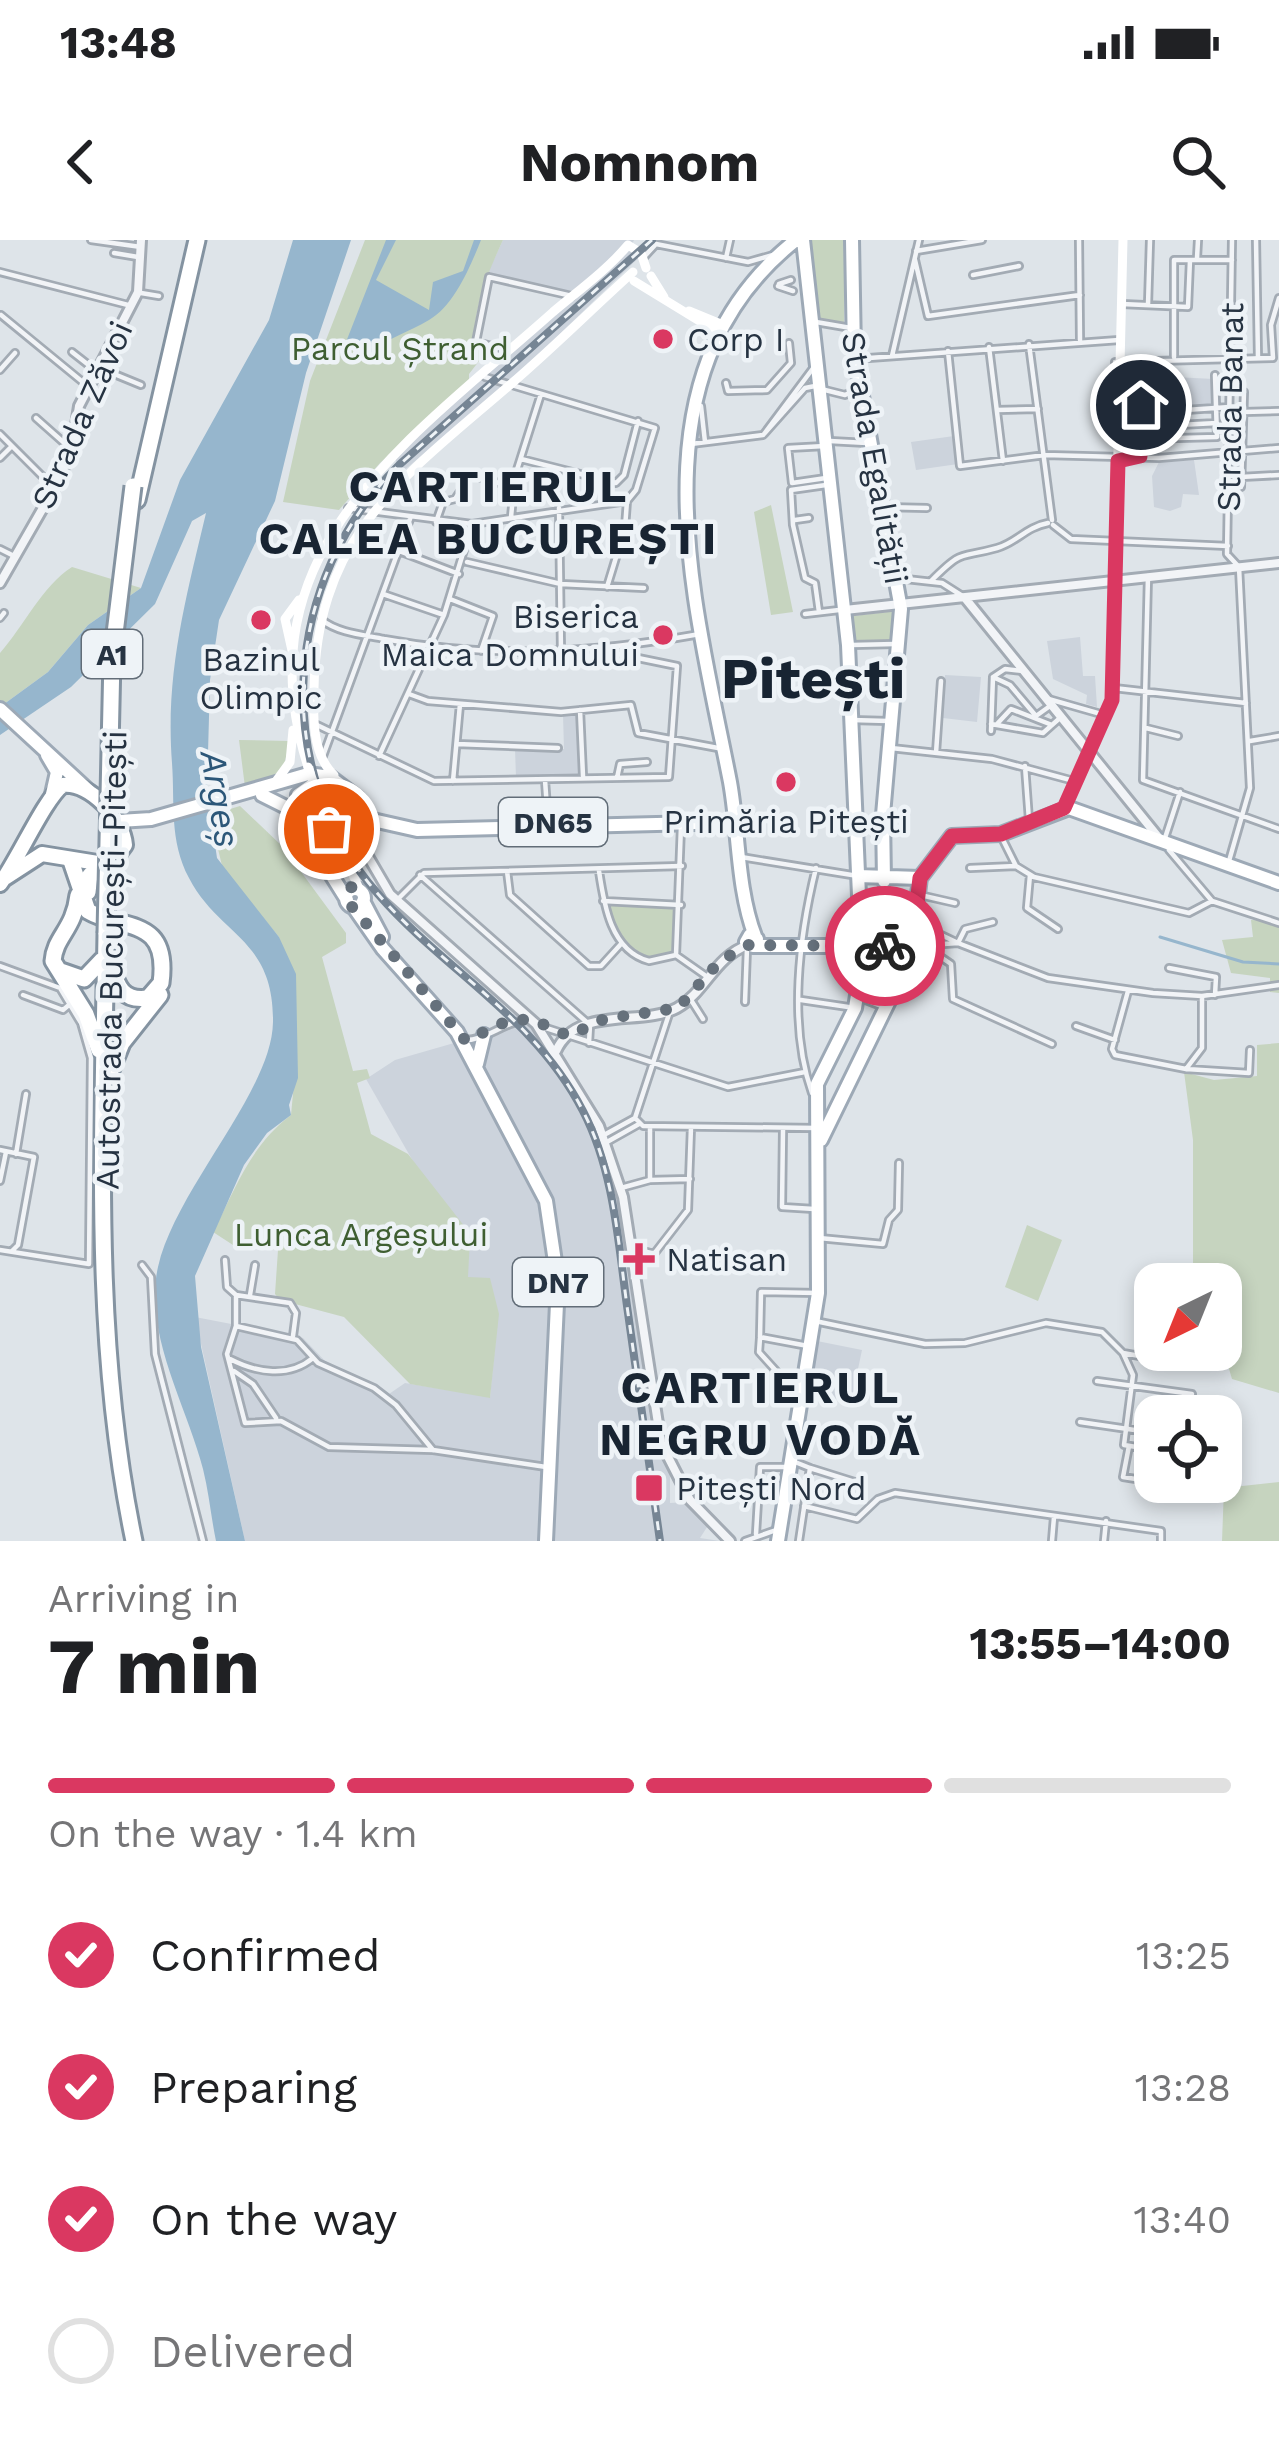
<!DOCTYPE html>
<html lang="en">
<head>
<meta charset="utf-8">
<style>
  :root { --surface:#fff; --page:#f6f6f6; --text:#202124; --muted:#757577; --line:#e0e0e0; --accent:#da3861 }
  body { margin:0; font-family:"Work Sans",sans-serif; background:var(--page); color:var(--text); height:100vh; display:flex; flex-direction:column; font-size:45px; white-space:nowrap }
  * { box-sizing:border-box; margin:0 }
  p { font-size:39px; color:var(--muted) }
  .icon { flex:none; width:66px; height:66px; fill:none; stroke:currentColor; stroke-width:2; stroke-linecap:round; stroke-linejoin:round }
  .map { position:relative; height:1301px; overflow:hidden }
  .panel { display:flex; flex-direction:column; background:var(--surface); flex:1 }
  .panel>* { flex:none }
  .needle { width:78px; rotate:223deg }
  .buttons { position:absolute; left:1134px; top:1023px; display:grid; gap:24px }
  .buttons a { display:grid; place-items:center; width:108px; height:108px; border-radius:24px; background:var(--surface); box-shadow:0 6px 18px #0003; font-size:60px }
  .pin { position:absolute; display:grid; place-items:center; width:102px; height:102px; color:#fff; margin:-51px; border:6px solid #fff; border-radius:50%; box-shadow:0 3px 12px #0007 }
  .courier { position:absolute; display:grid; place-items:center; width:120px; height:120px; margin:-60px; border:9px solid #da3861; border-radius:50%; background:#fff; color:#222; box-shadow:0 3px 15px #0007 }
  .summary em { font-style:normal; font-weight:700 }
  .summary div { display:flex; flex-direction:column-reverse }
  .summary { display:flex; align-items:center; justify-content:space-between; height:204px; padding:0 48px }
  h1 { font-size:78px; font-weight:700; line-height:90px }
  .bar { display:grid; grid-template-columns:repeat(4,1fr); gap:18px 12px; align-content:center; height:144px; padding:0 48px }
  .bar i { height:15px; border-radius:9px; background:var(--line) }
  .bar .on { background:var(--accent) }
  .bar p { grid-column:span 4 }
  ol { padding:0 48px; list-style:none }
  li { display:flex; align-items:center; gap:36px; height:132px }
  li p { margin-inline-start:auto }
  li .icon { padding:12px; border-radius:50%; background:var(--accent); color:#fff; stroke-width:4 }
  li:last-child { color:var(--muted) }
  li i { width:66px; height:66px; border:6px solid var(--line); border-radius:50% }
  .status { display:flex; justify-content:space-between; align-items:center; height:84px; padding:0 60px; background:var(--surface); direction:ltr }
  .status svg { height:33px; fill:currentColor }
  header { display:flex; justify-content:space-between; align-items:center; height:156px; padding:0 48px; background:var(--surface); font-size:54px; font-weight:700 }
  .map>svg:first-child { display:block }
  .built { fill:#ccd3dc }
  .green { fill:#c6d4bf }
  .water { fill:#96b6cd }
  .lines { fill:none; stroke-linecap:round; stroke-linejoin:round }
  .stream { stroke:#96b6cd; stroke-width:3 }
  .minor-casing { stroke:#a3abb4; stroke-width:10 }
  .tertiary-casing { stroke:#a3abb4; stroke-width:14 }
  .primary-casing { stroke:#9da9b6; stroke-width:18 }
  .trunk-casing { stroke:#8493a1; stroke-width:20 }
  .motorway-casing { stroke:#8493a1; stroke-width:21 }
  .minor { stroke:#f2f4f7; stroke-width:4.5 }
  .tertiary { stroke:#f2f4f7; stroke-width:8 }
  .secondary { stroke:#fff; stroke-width:9 }
  .primary { stroke:#fff; stroke-width:12 }
  .trunk { stroke:#fff; stroke-width:14 }
  .motorway { stroke:#fff; stroke-width:15 }
  .rail-casing { stroke:#768594; stroke-width:8 }
  .rail { stroke:#eef3f7; stroke-width:3; stroke-dasharray:9; stroke-linecap:butt }
  .motorway-bridge-casing { stroke:#8493a1; stroke-width:21; stroke-linecap:butt }
  .secondary-bridge { stroke:#fff; stroke-width:9 }
  .motorway-bridge { stroke:#fff; stroke-width:15 }
  .done { stroke:#66717c; stroke-width:12; stroke-dasharray:0 21.6 }
  .route { stroke:#da3861; stroke-width:15 }
  .poi-dot { fill:#da3861; stroke:#eef3f7; stroke-width:4.5 }
  .labels { text-anchor:middle; dominant-baseline:central; stroke-width:9; stroke-linejoin:round; paint-order:stroke }
  .shield { fill:#eef3f7; stroke:#626d78; stroke-width:3 }
  .shield-label { font-size:30px; font-weight:bold; fill:#263342 }
  .poi-label { font-size:33px; fill:#263342; stroke:#eef3f7; text-anchor:start }
  .park-label { font-size:33px; fill:#3f5f32; stroke:#eef3f7 }
  .street-label { font-size:33px; fill:#263342; stroke:#eef3f7 }
  .water-label { font-size:36px; font-style:italic; fill:#2c5779; stroke:#eef3f7 }
  .district-label { font-size:45px; font-weight:bold; letter-spacing:3px; fill:#182432; stroke:#eef3f7 }
  .town-label { font-size:57px; font-weight:bold; fill:#182432; stroke:#eef3f7 }
</style>
</head>
<body>
<div class="status"><b>13:48</b><svg viewBox="0 0 49 12"><path d="M0 12V9h3v3zM5 12V6h3v6zM10 12V3h3v9zM15 12V0h3v12zM26 1h20v11H26zM47 4h2v5h-2z"/></svg></div>
<header><svg class="icon" aria-label="back" viewBox="0 0 24 24"><path d="M15 5l-7 7 7 7"/></svg>Nomnom<svg class="icon" aria-label="search" viewBox="0 0 24 24"><circle cx="10" cy="10" r="6"/><path d="M15 15l6 6"/></svg></header>
<div class="map">
<svg width="1279" height="1301" viewBox="0 0 1279 1301">
  <rect width="100%" height="100%" fill="#dee4e9"/>
  <path class="built" d="M503,0H634L629,10L657,0L510,142L402,232L394,217L573,57L488,32Z
    M1154,136L1214,139V165H1185V156L1153,159Z
    M954,196L958,224L916,230L911,202Z
    M1194,220L1199,255L1183,254L1181,267L1170,271L1154,267L1152,236L1159,222Z
    M1080,397L1083,436H1095L1097,467L1086,464L1087,455L1053,439L1047,401Z
    M945,435L981,437L977,482L943,478Z
    M579,474L581,537H516L515,509H564L563,475Z
    M516,772L546,806L605,907L621,966L650,1180L670,1234V1263L686,1262L709,1284L700,1298L720,1301H245L195,1077L303,1098L325,1121L389,1154L405,1143L490,1157L498,1074L467,1037L470,999L414,923L366,839L395,820L475,797Z
    M817,1101L862,1110L851,1162L807,1153Z"/>
  <path class="green" d="M365,0H503C487,35 474,65 474,105L486,112L469,134V142L380,223L339,270L283,262L310,141Z
    M809,0H845L844,82L815,81Z
    M771,265L793,372L771,375L754,272Z
    M72,327L141,348L88,385L48,432L0,467V413C24,386 42,346 72,327Z
    M896,371V401H854L853,376Z
    M239,500L290,501L284,525L268,542L245,547Z
    M240,566L282,606L346,693V703L322,717L353,831L367,829L370,838L357,843L371,894L408,914L465,987L470,999L468,1037L490,1038L499,1074L490,1158L410,1144L344,1077L280,1060L275,1054L278,1010L233,1005L213,992C236,948 250,906 291,875L294,843L279,697L223,630L210,575Z
    M612,663L678,666L671,713C636,731 618,697 607,668Z
    M1251,680L1279,681V753L1270,752V738L1231,733L1222,700L1253,697Z
    M1279,803V1153L1232,1139L1221,1102V1044H1193V900L1184,832L1214,840L1257,836V805Z
    M1027,985L1062,1000L1038,1061L1005,1047Z
    M1279,1242V1301H1222L1224,1248Z"/>
  <path class="water" d="M293,0H351L306,133L275,261L219,380L210,440L207,550L217,618L279,697L296,734L298,838L289,865L291,875L267,893L244,925L195,1036L201,1107L245,1301H216C211,1277 209,1253 203,1229C187,1166 143,1093 158,1027C176,948 272,852 273,782C274,698 219,696 189,638C169,600 175,564 172,523C165,433 186,358 206,273L192,281L155,364L71,447L0,495V467L48,432L88,385L141,348L180,240L269,80Z
    M386,0H396L376,40L429,70L433,42L463,31L474,0H481C471,25 454,66 429,80C409,92 389,97 372,112L346,102Z"/>
  <g class="lines">
    <path class="stream" d="M1160,697L1243,722L1279,724"/>
    <g class="minor-casing">
      <path id="minor" d="M91,0L141,7
        M1079,0L1080,100
        M1256,0L1258,118
        M916,11L982,0
        M114,13L138,17
        M644,17L656,4L748,22L773,15
        M726,18L730,0
        M1197,18L1198,0
        M915,20L928,76L1080,55
        M0,32L128,65
        M973,35L1019,26
        M779,44L791,40
        M778,46L793,51
        M141,53L159,56
        M1122,64L1188,67L1190,20
        M1148,65L1150,0
        M1,75L90,148
        M816,82L851,88
        M1029,104L1052,280
        M989,107L1003,221
        M508,110L476,102L489,37L572,56
        M948,111L960,226L1045,215L1159,218L1279,208
        M72,112L95,130
        M892,116L919,0
        M1174,117V20H1232
        M855,119L1119,100
        M1115,122L1273,118L1271,85L1279,58
        M102,129L141,145
        M0,130L15,113
        M485,137L655,188L636,250L627,261
        M726,143L728,151L767,150L791,123L789,103
        M825,150L845,155L860,148
        M701,166L705,202
        M997,170L1038,169
        M1244,172L1279,171
        M1141,173L1230,167
        M36,178L71,209
        M0,194L54,248
        M764,194L805,148L815,146
        M764,194L814,127
        M1140,199L1217,197L1215,135
        M1159,199L1160,186L1217,183
        M830,201L867,203
        M691,204L763,195
        M825,206L788,208L792,243L826,238
        M1140,216L1142,121
        M0,218L12,206
        M521,219L616,243L624,235L638,181
        M1241,237L1279,235
        M1241,247L1244,152
        M883,267L927,268
        M348,268L472,284L627,261
        M559,268L561,411
        M511,277L515,236L541,154
        M795,280L809,278
        M436,282L443,262L455,259L471,235L513,247
        M1053,285L1071,299L1228,306
        M0,309L14,316
        M399,311L459,334
        M467,322L561,344L644,348
        M1148,336L1143,540L1279,589
        M897,338L942,343L964,357
        M931,341C964,308 958,319 997,308C1016,303 1026,287 1048,283
        M607,347L625,288L627,261
        M383,354L444,375
        M450,359L493,376L481,411
        M819,372L815,343L805,338L793,285L791,250L826,245
        M805,374L839,370
        M0,378L4,373
        M322,380C338,393 365,395 384,399C491,419 593,413 700,394
        M852,405L895,404
        M993,437L1005,429L1023,431
        M1114,448L1246,463
        M409,454L428,461L561,472L631,465L638,493L718,508
        M1045,458L1101,474
        M580,470L583,536
        M852,480L888,481
        M991,484L1043,493L1061,477
        M997,484L1011,469L1052,485
        M317,485L434,541L669,537L677,426L604,411
        M1146,488L1178,496
        M991,491L993,437L1010,445L1036,476L1050,466
        M1250,501L1279,496
        M457,504L558,508
        M891,508L992,519L1074,541
        M936,513L941,441
        M323,516L410,279
        M379,516L444,375L472,284
        M1025,526L1029,580
        M617,538L620,524L647,522
        M545,540L548,582
        M453,541L460,464
        M1001,596L1016,626L1034,637L1189,673L1212,661
        M1165,598L1180,552
        M1169,610L1212,661L1279,683
        M741,617L858,636
        M1229,621L1250,548L1239,327L1227,314L1232,0
        M970,628L1016,626
        M507,631L510,655L589,726H601L621,704
        M599,631C604,665 611,711 649,721L676,715
        M420,635L590,785L589,803
        M1030,635L1027,668L1058,689
        M920,655L955,663
        M399,658L424,633L682,626
        M603,661L681,665
        M919,674L935,692L958,703L965,689L993,682
        M916,706L958,703L1048,738L1153,753L1202,756L1279,745
        M929,709L951,724L953,759L1052,804
        M676,715L681,586
        M676,715L706,736
        M0,726L60,748L81,783L91,818L89,1024L0,1010
        M1169,728L1216,737L1215,755
        M1128,751L1112,809L1115,815L1186,829L1249,833L1250,810
        M23,755L63,770L70,764
        M858,757L881,766
        M691,760L703,779
        M801,760L855,768
        M745,762L747,708
        M540,786L728,847L805,832
        M1076,786L1115,800
        M464,800C486,801 504,781 531,779
        M1186,829L1202,808V756
        M812,853C788,785 799,697 816,628
        M635,878L643,886L817,888
        M635,878L670,771
        M783,890L782,967L814,969
        M604,895L635,878
        M607,902L639,884
        M0,910L34,917L18,1005L12,1011
        M16,914L26,854
        M650,940L690,939
        M0,941L6,912
        M621,948L650,940V887
        M819,998L883,1004L889,980L898,970L899,923
        M633,1008L654,1014L688,970L691,887
        M225,1020L227,1047L236,1055V1086L227,1114L245,1183L281,1181L329,1207L433,1210L546,1227
        M142,1025L151,1037L155,1114L203,1301
        M236,1055L290,1063L296,1073L293,1096
        M250,1055L255,1025
        M815,1081L925,1104L965,1103L1046,1083L1102,1092L1123,1113L1133,1135L1124,1205L1155,1210
        M236,1086L297,1100L318,1123L374,1148L396,1165L433,1210
        M760,1098L759,1112L778,1133
        M808,1106L760,1097L761,1052L818,1053
        M1123,1113L1162,1120L1166,1110
        M230,1119C257,1133 289,1138 313,1118
        M234,1131L253,1144L276,1178
        M1097,1141L1192,1154
        M1080,1182L1155,1193
        M1129,1206L1123,1237L1155,1242
        M795,1222L810,1228L799,1301
        M810,1228L861,1244
        M804,1266L857,1279L878,1259L895,1253L1161,1291V1301
        M756,1294L760,1227H788
        M745,1301L779,1289
        M1052,1301L1054,1277
        M1104,1301L1106,1281"/>
    </g>
    <g class="tertiary-casing">
      <path id="tertiary" d="M0,343L59,240L73,204L79,166L138,52L141,0
        M965,358L1159,598
        M845,370L1279,323
        M342,572L390,654L536,784L599,886L623,957L661,1203L690,1260L730,1301
        M556,811C577,765 641,787 677,768C706,752 714,717 748,705"/>
    </g>
    <g class="primary-casing">
      <path id="primary" d="M852,0L854,112L901,369L883,575L884,641
        M0,469L89,551
        M47,515L57,532L52,554
        M328,542L342,559
        M262,555L290,569L347,660
        M339 566a11 11 0 1 1 22 0a11 11 0 1 1-22 0Z
        M300,576L298,555L318,541
        M355,576L417,590L736,582
        M119,581L151,579L308,534L330,537L355,556
        M858,636L920,638
        M346 658a9 9 0 1 1 18 0a9 9 0 1 1-18 0Z
        M363,661L382,697
        M353,666L383,709L457,792L546,961L558,1042L546,1301
        M750,695L757,699L753,706L746,702Z
        M755,696C737,649 739,592 730,542C695,362 627,134 796,0
        M753,706H912
        M477,824L484,795
        M821,900L910,718L920,638L952,596L1001,594L1069,568L1279,643
        M778,1301L818,1053L817,844L855,768L862,724L848,405L803,0"/>
    </g>
    <g class="trunk-casing">
      <path id="trunk" d="M0,644C18,620 45,558 63,545C91,542 123,579 125,605L110,625L42,614L5,638"/>
    </g>
    <g class="motorway-casing">
      <path id="motorway" d="M137,260L197,0
        M71,621L88,671C121,691 170,675 161,743L148,758C123,762 117,746 111,726
        M88,652L90,635L99,627
        M78,655C74,690 55,696 53,721L86,774L99,810
        M106,693C103,897 92,1100 134,1301
        M61,731L84,739L102,720
        M109,835L122,803L160,755"/>
    </g>
    <use href="#minor" class="minor"/>
    <use href="#tertiary" class="tertiary"/>
    <path class="secondary" d="M628,5L641,13L646,28
      M651,36L664,57
      M634,41L719,93
      M689,71L723,85
      M293,415L285,379L299,360
      M308,527C238,310 413,197 553,72C578,51 607,30 628,5
      M334,535C312,515 313,476 314,448C317,293 405,236 511,144C553,108 592,69 633,32
      M277,540L290,522L293,490
      M316,550L360,651
      M1064,568L1112,460L1123,0"/>
    <use href="#primary" class="primary"/>
    <use href="#trunk" class="trunk"/>
    <use href="#motorway" class="motorway"/>
    <g class="rail-casing">
      <path id="rail" d="M652,0L399,225C283,338 268,530 378,654C445,731 535,777 583,871C614,931 618,1001 627,1066C638,1144 649,1223 660,1301"/>
    </g>
    <use href="#rail" class="rail"/>
    <g class="motorway-bridge-casing">
      <path id="motorway-bridge" d="M106,693L112,418L133,246"/>
    </g>
    <path class="secondary-bridge" d="M308,527L316,550"/>
    <use href="#motorway-bridge" class="motorway-bridge"/>
  </g>
  <g class="lines">
    <path class="done" d="M329,589L354,636L348,662L466,801L507,781L531,779L569,796L604,779L678,768L719,722L748,705L885,706"/>
    <path class="route" d="M885,706H912L920,638L952,596L1001,594L1064,568L1112,460L1118,221L1140,216L1141,165"/>
  </g>
  <g class="poi-dot">
    <circle cx="663" cy="99" r="12"/>
    <circle cx="261" cy="380" r="12"/>
    <circle cx="663" cy="395" r="12"/>
    <circle cx="786" cy="542" r="12"/>
    <path d="M633 1001h12v12h12v12h-12v12h-12v-12h-12v-12h12z"/>
    <rect x="634" y="1233" width="30" height="30" rx="6"/>
  </g>
  <g class="labels">
    <g class="shield">
      <rect x="82" y="390" width="60" height="48" rx="9"/>
      <rect x="499" y="558" width="108" height="48" rx="9"/>
      <rect x="513" y="1018" width="90" height="48" rx="9"/>
    </g>
    <g class="shield-label">
      <text x="112" y="414">A1</text>
      <text x="553" y="582">DN65</text>
      <text x="558" y="1042">DN7</text>
    </g>
    <g class="poi-label">
      <text x="687" y="99">Corp I</text>
      <text x="639" y="376" text-anchor="end">Biserica<tspan x="639" dy="38">Maica Domnului</tspan></text>
      <text x="261" y="419" text-anchor="middle">Bazinul<tspan x="261" dy="38">Olimpic</tspan></text>
      <text x="786" y="581" text-anchor="middle">Primăria Pitești</text>
      <text x="666" y="1019">Natisan</text>
      <text x="676" y="1248">Pitești Nord</text>
    </g>
    <g class="park-label">
      <text x="400" y="108">Parcul Ștrand</text>
      <text x="361" y="994">Lunca Argeșului</text>
    </g>
    <g class="street-label">
      <text transform="translate(1230 167) rotate(-89)">Strada Banat</text>
      <text transform="translate(82 175) rotate(-66)">Strada Zăvoi</text>
      <text transform="translate(875 218) rotate(80)">Strada Egalității</text>
      <text transform="translate(111 720) rotate(-89)">Autostrada București-Pitești</text>
    </g>
    <g class="water-label">
      <text transform="translate(220 559) rotate(81)">Argeș</text>
    </g>
    <g class="district-label">
      <text x="489" y="246">CARTIERUL<tspan x="489" dy="52">CALEA BUCUREȘTI</tspan></text>
      <text x="761" y="1147">CARTIERUL<tspan x="761" dy="52">NEGRU VODĂ</tspan></text>
    </g>
    <g class="town-label">
      <text x="813" y="438">Pitești</text>
    </g>
  </g>
</svg>
<div class="buttons">
<a><svg class="needle" viewBox="-14 -14 28 28"><path d="M0-13l5 13h-10z" fill="#e53935"/><path d="M0 13l5-13h-10z" fill="#757577"/></svg></a>
<a><svg class="icon" aria-label="locate" viewBox="0 0 24 24"><circle cx="12" cy="12" r="6"/><path d="M12 2v4M12 18v4M2 12h4M18 12h4"/></svg></a>
</div>
<div class="pin" style="left:329px;top:589px;background:#ea580c"><svg class="icon" aria-label="bag" viewBox="0 0 24 24"><path d="M5 8h14l-1 12H6zM9 8a3 3 0 0 1 6 0"/></svg></div>
<div class="pin" style="left:1141px;top:165px;background:#1f2937"><svg class="icon" aria-label="home" viewBox="0 0 24 24"><path d="M3 11l9-7 9 7M6 9v11h12V9"/></svg></div>
<div class="courier" style="left:885px;top:706px"><svg class="icon" aria-label="bike" viewBox="0 0 24 24"><circle cx="6" cy="16" r="4"/><circle cx="18" cy="16" r="4"/><path d="M6 16l4-8h5l3 8M10 8l3 8H6M13 5h3"/></svg></div>
</div>
<section class="panel">
<div class="summary"><div><h1>7 min</h1><p>Arriving in</p></div><em>13:55–14:00</em></div>
<div class="bar"><i class="on"></i><i class="on"></i><i class="on"></i><i></i><p>On the way · 1.4 km</p></div>
<ol>
<li><svg class="icon" aria-label="check" viewBox="0 0 24 24"><path d="M5 12l5 5 9-10"/></svg>Confirmed<p>13:25</p></li>
<li><svg class="icon" aria-label="check" viewBox="0 0 24 24"><path d="M5 12l5 5 9-10"/></svg>Preparing<p>13:28</p></li>
<li><svg class="icon" aria-label="check" viewBox="0 0 24 24"><path d="M5 12l5 5 9-10"/></svg>On the way<p>13:40</p></li>
<li><i></i>Delivered</li>
</ol>
</section>
</body>
</html>
